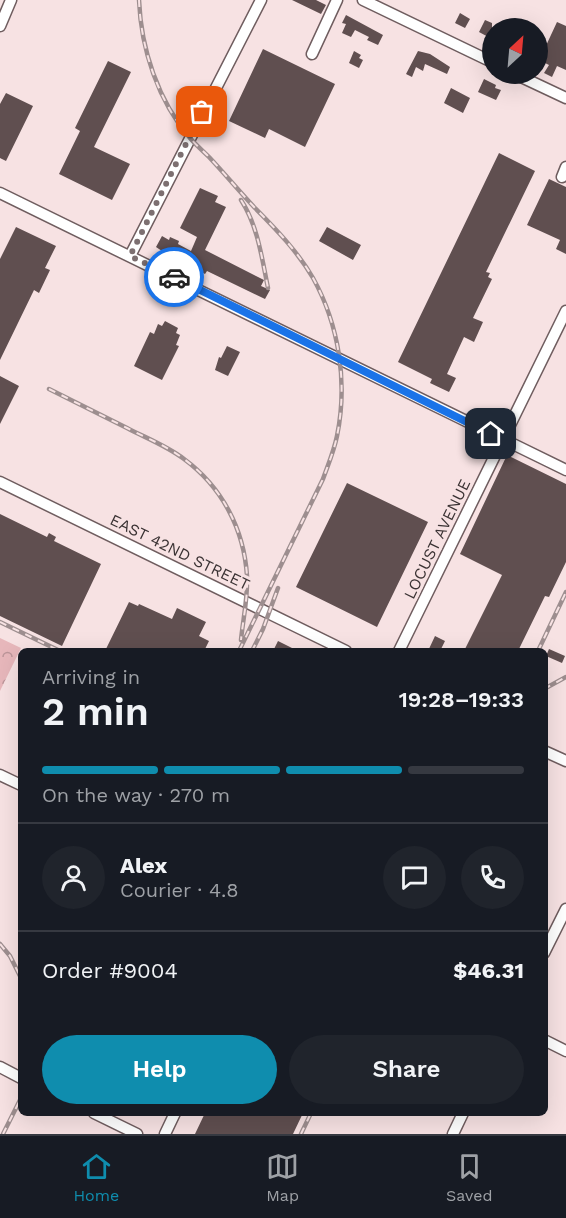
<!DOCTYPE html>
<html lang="en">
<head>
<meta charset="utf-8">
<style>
  :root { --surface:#171b24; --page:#20242c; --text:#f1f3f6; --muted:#9ea1a6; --line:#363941; --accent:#0f8dae }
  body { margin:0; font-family:"Work Sans",sans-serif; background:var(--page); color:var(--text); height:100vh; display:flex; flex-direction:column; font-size:22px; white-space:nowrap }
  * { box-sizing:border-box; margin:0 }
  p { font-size:20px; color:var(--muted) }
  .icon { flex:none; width:33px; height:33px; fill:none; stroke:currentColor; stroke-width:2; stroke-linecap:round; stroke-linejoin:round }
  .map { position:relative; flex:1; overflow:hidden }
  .sheet { position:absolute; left:18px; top:648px; width:530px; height:468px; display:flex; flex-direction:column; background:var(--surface); border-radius:9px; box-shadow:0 6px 24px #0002 }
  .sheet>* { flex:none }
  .needle { width:39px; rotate:26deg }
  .buttons { position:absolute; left:482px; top:18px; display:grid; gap:12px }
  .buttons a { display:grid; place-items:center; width:66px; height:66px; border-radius:50%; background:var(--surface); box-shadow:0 6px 24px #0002; font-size:30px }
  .pin { position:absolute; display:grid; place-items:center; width:51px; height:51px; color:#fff; margin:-26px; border-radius:12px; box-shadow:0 3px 9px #0006 }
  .courier { position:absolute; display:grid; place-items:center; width:60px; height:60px; margin:-30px; border:4px solid #1a73e8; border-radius:50%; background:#fff; color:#222; box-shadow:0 2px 8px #0007 }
  .headline em { font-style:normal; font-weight:600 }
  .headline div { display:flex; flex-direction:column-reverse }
  .headline { display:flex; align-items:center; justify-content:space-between; height:102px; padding:0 24px }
  h1 { font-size:39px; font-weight:600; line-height:45px }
  .bar { display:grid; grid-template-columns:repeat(4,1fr); gap:9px 6px; align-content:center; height:72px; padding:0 24px }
  .bar i { height:8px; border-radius:4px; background:var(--line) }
  .bar .active { background:var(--accent) }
  .bar p { grid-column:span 4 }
  .line { display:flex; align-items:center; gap:15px; padding:0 24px; border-top:2px solid var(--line) }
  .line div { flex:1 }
  .round { display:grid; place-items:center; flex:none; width:63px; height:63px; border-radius:32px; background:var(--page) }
  .cta { display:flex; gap:12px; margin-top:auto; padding:12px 24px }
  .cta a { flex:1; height:69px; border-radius:36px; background:var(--accent); color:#fff; font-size:24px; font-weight:600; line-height:69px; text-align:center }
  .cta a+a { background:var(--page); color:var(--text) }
  .menu { display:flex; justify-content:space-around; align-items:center; height:84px; border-top:2px solid var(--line); background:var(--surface); font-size:16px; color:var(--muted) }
  .menu a { display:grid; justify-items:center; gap:3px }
  .menu .active { color:var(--accent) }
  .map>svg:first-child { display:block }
  .forest { fill:url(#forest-crowns) }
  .building { fill:#604f50 }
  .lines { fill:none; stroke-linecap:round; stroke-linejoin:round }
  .minor-casing { stroke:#6f5d5f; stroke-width:13 }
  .minor { stroke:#fff; stroke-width:10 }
  .rail-casing { stroke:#9d8e8f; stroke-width:4.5 }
  .rail { stroke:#f7e2e3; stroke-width:2; stroke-dasharray:7; stroke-linecap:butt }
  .done { stroke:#7d7071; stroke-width:6; stroke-dasharray:0 10.8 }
  .route { stroke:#1a73e8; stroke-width:8 }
  .labels { text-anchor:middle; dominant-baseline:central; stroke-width:6; stroke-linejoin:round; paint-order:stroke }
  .street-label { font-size:16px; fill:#3b3334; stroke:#f7e2e3 }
</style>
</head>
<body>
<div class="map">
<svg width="566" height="1134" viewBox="0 0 566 1134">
  <defs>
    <pattern id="forest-crowns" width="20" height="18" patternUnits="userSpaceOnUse" patternTransform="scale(1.5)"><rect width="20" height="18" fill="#e7b7bb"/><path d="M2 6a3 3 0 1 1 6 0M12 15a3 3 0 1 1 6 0" fill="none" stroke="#bc9599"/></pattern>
  </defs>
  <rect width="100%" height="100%" fill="#f7e2e3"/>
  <path class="forest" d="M0,638L21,648L0,691Z"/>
  <path class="building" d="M292,0H316L326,5L321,14Z
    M460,13L470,19L465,28L455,23Z
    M346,15L383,35L378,45L367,40L369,37L355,30L351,37L342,33L346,24L342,23Z
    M485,20L492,23V39L479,32Z
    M557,22L566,26V70L557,66L552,77L544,73L549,65L537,59V47L544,50Z
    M263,49L335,84L305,147L269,129L265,138L229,121Z
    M354,51L361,55L359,58L363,60L359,68L349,63Z
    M418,51L430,54L450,67L447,74L425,64L423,71L416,67L412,77L406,74Z
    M108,61L131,72L94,147L130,164L112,200L59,174L80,131L75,128Z
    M484,79L496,85L495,88L501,90L496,100L478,92Z
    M451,88L470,98L463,113L444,103Z
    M6,93L33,106L6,161L0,158V104Z
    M499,153L535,171L486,272L490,273L488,277L492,279L473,318L483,322L474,342L464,337L447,374L456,378L449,392L430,383L432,379L398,362Z
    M549,179L566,187V254L556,249L560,240L527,225Z
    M200,188L218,196L215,202L226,207L205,250L264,280L261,286L270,290L265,299L207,271L205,274L195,268L196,266L186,260L173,254L171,257L156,247L162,236L169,240L170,237L179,241L178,244L191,251L197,237L180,228Z
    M16,227L56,246L45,268L50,270L39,293L34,290L0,360V259Z
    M327,227L361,245L353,260L319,241Z
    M165,321L178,328L176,333L180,335L176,345L179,346L162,380L134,366L150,332L154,334L158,324L162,326Z
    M227,346L240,352L228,376L215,370L219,357L221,358Z
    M0,376L19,386L0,424Z
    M507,455L566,484V562L549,597L545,596L518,651H464L502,575L460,554Z
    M347,483L428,522L377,627L296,587Z
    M0,514L47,537L49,533L56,537L54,541L101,564L62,646L0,616Z
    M129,602L138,606L139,604L172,619L177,608L206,622L199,636L209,641L204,651H105Z
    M435,636L445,641L440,651H428Z
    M278,641L298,651H273Z
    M549,649L565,656L562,663L546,656Z
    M205,1113H303L293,1134H195Z"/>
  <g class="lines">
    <g class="minor-casing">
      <path id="minor" d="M363,0L492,62
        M0,26L11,0
        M312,54L337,0
        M515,74L566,98
        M562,177L566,167
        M0,193L566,470
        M130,256L261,0
        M0,482L346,651
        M399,651L566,311
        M544,751L566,761
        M0,775L21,785
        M544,953L566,909
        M544,1040L566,1051
        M0,1067L21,1078
        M94,1113L137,1134
        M165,1134L175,1113
        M453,1134L463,1113"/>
    </g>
    <use href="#minor" class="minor"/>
    <g class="rail-casing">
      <path id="rail" d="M139,0C141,49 158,101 190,138C196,145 203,151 209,157C225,174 239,191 255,208C276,229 298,252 313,278C339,325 348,382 337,436C334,451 328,465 323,479L239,651
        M241,200C258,226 262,259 268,288
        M49,389C75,402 101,415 127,428C146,438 167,446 184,459C222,487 244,529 247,576C248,598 243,619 241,640
        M0,622L60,651
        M252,651L263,629L278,588
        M538,651L566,592
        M544,689L566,677
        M0,944L10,956L21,978
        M3,1134L21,1098
        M301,1134L311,1113"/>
    </g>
    <use href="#rail" class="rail"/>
  </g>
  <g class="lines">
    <path class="done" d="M174,277L130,256L202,112"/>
    <path class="route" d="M174,277L491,434"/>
  </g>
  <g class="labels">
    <g class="street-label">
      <text transform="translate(437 539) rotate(-64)">LOCUST AVENUE</text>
      <text transform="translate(180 552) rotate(26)">EAST 42ND STREET</text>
    </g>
  </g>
</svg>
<div class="buttons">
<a><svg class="needle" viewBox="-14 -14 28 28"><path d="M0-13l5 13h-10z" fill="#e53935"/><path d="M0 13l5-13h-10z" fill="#9ea1a6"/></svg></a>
</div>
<div class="pin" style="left:202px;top:112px;background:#ea580c"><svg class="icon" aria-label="bag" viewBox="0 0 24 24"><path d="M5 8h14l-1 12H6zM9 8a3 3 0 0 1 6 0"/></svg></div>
<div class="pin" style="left:491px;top:434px;background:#1f2937"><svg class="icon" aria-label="home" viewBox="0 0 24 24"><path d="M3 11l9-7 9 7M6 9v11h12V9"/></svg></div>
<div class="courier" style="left:174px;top:277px"><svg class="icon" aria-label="car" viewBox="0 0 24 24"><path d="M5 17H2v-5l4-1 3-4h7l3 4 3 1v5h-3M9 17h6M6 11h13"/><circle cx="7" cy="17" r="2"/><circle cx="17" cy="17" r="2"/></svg></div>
<section class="sheet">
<div class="headline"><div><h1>2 min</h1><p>Arriving in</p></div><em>19:28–19:33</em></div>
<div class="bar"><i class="active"></i><i class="active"></i><i class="active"></i><i></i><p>On the way · 270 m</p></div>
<div class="line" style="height:108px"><a class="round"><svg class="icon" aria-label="person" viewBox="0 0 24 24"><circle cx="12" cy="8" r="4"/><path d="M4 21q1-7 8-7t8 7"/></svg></a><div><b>Alex</b><p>Courier · 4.8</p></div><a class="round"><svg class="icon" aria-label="chat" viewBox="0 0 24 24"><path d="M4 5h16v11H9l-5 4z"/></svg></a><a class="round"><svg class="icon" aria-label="phone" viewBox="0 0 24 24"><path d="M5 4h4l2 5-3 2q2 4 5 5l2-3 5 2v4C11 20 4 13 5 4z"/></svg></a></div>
<div class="line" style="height:78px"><div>Order #9004</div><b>$46.31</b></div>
<div class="cta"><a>Help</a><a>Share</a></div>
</section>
</div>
<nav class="menu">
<a class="active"><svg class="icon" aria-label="home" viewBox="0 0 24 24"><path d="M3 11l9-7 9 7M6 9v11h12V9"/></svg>Home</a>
<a><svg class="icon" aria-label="map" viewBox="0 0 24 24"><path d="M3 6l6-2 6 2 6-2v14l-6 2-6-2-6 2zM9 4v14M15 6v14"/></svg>Map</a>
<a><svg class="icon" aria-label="saved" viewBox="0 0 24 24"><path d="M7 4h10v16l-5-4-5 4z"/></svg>Saved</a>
</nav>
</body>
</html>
